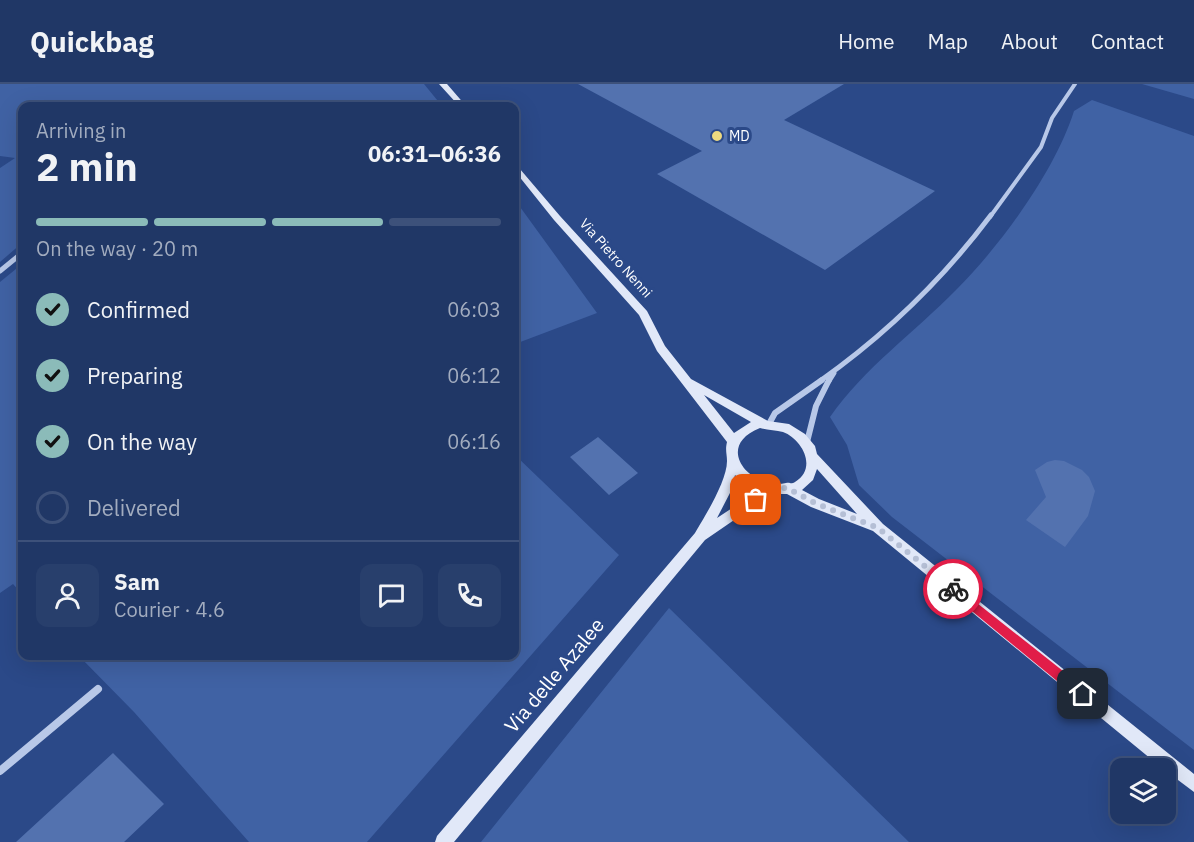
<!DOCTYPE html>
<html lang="en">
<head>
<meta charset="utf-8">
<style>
  :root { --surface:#203766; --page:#283f6c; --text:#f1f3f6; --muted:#a2acbf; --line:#3d517a; --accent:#8bbbb9 }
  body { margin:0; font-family:"IBM Plex Sans",sans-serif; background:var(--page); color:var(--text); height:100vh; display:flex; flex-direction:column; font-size:22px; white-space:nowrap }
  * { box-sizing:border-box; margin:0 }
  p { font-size:20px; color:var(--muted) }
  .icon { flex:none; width:33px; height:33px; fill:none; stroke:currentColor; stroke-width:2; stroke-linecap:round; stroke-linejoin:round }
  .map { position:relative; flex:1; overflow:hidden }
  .sheet { position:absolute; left:18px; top:18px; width:501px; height:558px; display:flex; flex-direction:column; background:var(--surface); border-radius:12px; box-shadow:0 6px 24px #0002,0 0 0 2px var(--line) }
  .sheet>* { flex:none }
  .tools { position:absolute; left:1110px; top:674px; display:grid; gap:12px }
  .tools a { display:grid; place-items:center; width:66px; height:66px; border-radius:12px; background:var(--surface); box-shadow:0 6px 24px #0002,0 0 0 2px var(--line); font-size:30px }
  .pin { position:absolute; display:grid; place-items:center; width:51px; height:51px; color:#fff; margin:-26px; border-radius:12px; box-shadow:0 3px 9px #0006 }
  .courier { position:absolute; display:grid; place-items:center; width:60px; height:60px; margin:-30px; border:4px solid #e11d48; border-radius:50%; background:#fff; color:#222; box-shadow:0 2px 8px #0007 }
  .overview em { font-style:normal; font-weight:700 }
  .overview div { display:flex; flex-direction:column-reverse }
  .overview { display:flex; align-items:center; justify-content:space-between; height:102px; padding:0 18px }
  h1 { font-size:39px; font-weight:700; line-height:45px }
  .bar { display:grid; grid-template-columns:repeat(4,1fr); gap:9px 6px; align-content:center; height:72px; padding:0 18px }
  .bar i { height:8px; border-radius:4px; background:var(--line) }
  .bar .active { background:var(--accent) }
  .bar p { grid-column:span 4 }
  .line { display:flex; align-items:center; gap:15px; padding:0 18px; border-top:2px solid var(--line) }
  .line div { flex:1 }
  .round { display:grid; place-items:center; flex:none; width:63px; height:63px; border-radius:12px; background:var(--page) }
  ol { padding:0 18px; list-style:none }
  li { display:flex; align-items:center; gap:18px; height:66px }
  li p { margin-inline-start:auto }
  li .icon { padding:6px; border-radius:50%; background:var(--accent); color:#111; stroke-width:4 }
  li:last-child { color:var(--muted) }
  li i { width:33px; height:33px; border:3px solid var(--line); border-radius:50% }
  header { display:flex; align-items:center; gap:36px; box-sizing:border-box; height:84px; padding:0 30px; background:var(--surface); border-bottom:2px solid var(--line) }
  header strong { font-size:28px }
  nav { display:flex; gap:33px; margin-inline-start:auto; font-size:21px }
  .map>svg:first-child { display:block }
  .green { fill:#4062a4 }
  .building { fill:#5372af }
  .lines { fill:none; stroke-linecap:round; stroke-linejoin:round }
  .street-far3 { stroke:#b8c8e8; stroke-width:4 }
  .street-far2 { stroke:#b8c8e8; stroke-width:5 }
  .street-far1 { stroke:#b8c8e8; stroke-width:6 }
  .street { stroke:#b8c8e8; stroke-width:8 }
  .secondary { fill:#e1e8f8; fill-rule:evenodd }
  .route { fill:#e11d48 }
  .done { stroke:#b5bfd5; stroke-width:6; stroke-dasharray:0 10.8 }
  .poi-dot { fill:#eeda80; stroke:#2b4988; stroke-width:2 }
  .labels { text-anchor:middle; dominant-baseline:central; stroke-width:6; stroke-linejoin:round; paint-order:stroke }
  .far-poi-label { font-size:14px; fill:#fff; stroke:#2b4988; text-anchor:start }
  .far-street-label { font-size:14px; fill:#fff; stroke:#2b4988 }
  .near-street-label { font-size:20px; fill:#fff; stroke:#2b4988 }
</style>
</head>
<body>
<header>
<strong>Quickbag</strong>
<nav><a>Home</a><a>Map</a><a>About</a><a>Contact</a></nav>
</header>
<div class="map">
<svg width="1194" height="758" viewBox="0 0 1194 758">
  <rect width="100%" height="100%" fill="#2b4988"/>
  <path class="green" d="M0,0H424L442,22H22V159L0,178V84L15,74L0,72Z
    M1142,0H1194V15Z
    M1092,16L1194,52V666L892,433L859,401L847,361L830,333C864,284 915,248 956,206C1001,161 1055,87 1074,27Z
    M515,116L597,229L515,260L514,259Z
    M22,180V510L13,500L0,509V198Z
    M515,371L619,471L367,758H249L134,628L79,572H514Z
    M669,524L909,758H481Z"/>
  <path class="building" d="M578,0H844L784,36L935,107L825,186L657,90L702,67Z
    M598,353L638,389L609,411L570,373Z
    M1055,376L1064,377L1082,386L1089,393L1095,407L1088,432L1065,463L1026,436L1046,413L1035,386L1047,378Z
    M113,669L164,720L124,758H16Z"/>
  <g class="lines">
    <path class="street-far3" d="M990,133L1041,63L1052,34L1075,0"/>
    <path class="street-far2" d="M0,187L22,169
      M820,297C885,251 943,195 991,131
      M829,297L834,289"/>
    <path class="street-far1" d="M769,340L775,329L822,296
      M807,358L816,322L829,296"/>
    <path class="street" d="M0,687L98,605"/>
    <path class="secondary" d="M439,0H447L466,22H459Z
      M514,78L560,132L647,227L665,262L691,295L768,337L789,340L805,350L815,362L817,370L883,440L1194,690V708L1166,687V684H1162L873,447L811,423L787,410H772L705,456L454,758H435L437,752L695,449C705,432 727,397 727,377C727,370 725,366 727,358L657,267L639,231L554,136L514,86ZM704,311L751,338L734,349ZM760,344C767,346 776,346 783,348C802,355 818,384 795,398C790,401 791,398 786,399C752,407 712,363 760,344ZM817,385L857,430L819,415L802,406L813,396ZM735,391L745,400L758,407L717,434L731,407Z"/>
  </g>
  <path class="route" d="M953,500L1087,606V615H1079L950,509V501Z"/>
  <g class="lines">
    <path class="done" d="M756,416L771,404H787L815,419L878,444L953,505"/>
  </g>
  <circle class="poi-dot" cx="717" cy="52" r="6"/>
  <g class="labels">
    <g class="far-poi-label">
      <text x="729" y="52">MD</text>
    </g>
    <g class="far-street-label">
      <text transform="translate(616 174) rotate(48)">Via Pietro Nenni</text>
    </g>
    <g class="near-street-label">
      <text transform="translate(554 591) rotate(-50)">Via delle Azalee</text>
    </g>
  </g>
</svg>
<div class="tools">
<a><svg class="icon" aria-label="layers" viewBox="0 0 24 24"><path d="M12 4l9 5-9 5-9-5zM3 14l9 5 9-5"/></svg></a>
</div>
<div class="pin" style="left:756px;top:416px;background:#ea580c"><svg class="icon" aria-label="bag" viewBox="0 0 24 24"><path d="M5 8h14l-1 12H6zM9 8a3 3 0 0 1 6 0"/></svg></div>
<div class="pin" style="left:1083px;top:610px;background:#1f2937"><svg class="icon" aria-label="home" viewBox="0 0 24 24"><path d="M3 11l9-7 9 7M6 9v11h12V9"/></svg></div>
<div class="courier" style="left:953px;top:505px"><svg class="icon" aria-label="bike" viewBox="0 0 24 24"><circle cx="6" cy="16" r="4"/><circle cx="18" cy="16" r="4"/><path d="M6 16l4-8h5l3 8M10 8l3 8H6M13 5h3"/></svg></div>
<section class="sheet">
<div class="overview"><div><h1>2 min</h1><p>Arriving in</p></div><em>06:31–06:36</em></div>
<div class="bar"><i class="active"></i><i class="active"></i><i class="active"></i><i></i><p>On the way · 20 m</p></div>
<ol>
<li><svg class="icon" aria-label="check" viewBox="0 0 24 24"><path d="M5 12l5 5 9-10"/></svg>Confirmed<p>06:03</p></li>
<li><svg class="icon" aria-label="check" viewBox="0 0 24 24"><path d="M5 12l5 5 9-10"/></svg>Preparing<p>06:12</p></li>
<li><svg class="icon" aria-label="check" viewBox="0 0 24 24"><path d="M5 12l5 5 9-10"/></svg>On the way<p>06:16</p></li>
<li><i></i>Delivered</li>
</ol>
<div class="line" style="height:108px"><a class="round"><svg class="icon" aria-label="person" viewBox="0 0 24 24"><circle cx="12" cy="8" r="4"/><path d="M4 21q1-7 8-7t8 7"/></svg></a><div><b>Sam</b><p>Courier · 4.6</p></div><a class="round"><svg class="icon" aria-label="chat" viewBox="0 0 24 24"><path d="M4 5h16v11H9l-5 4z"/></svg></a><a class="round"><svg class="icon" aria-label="phone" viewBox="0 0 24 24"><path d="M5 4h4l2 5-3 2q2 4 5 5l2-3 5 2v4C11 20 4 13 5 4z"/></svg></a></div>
</section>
</div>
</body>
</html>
